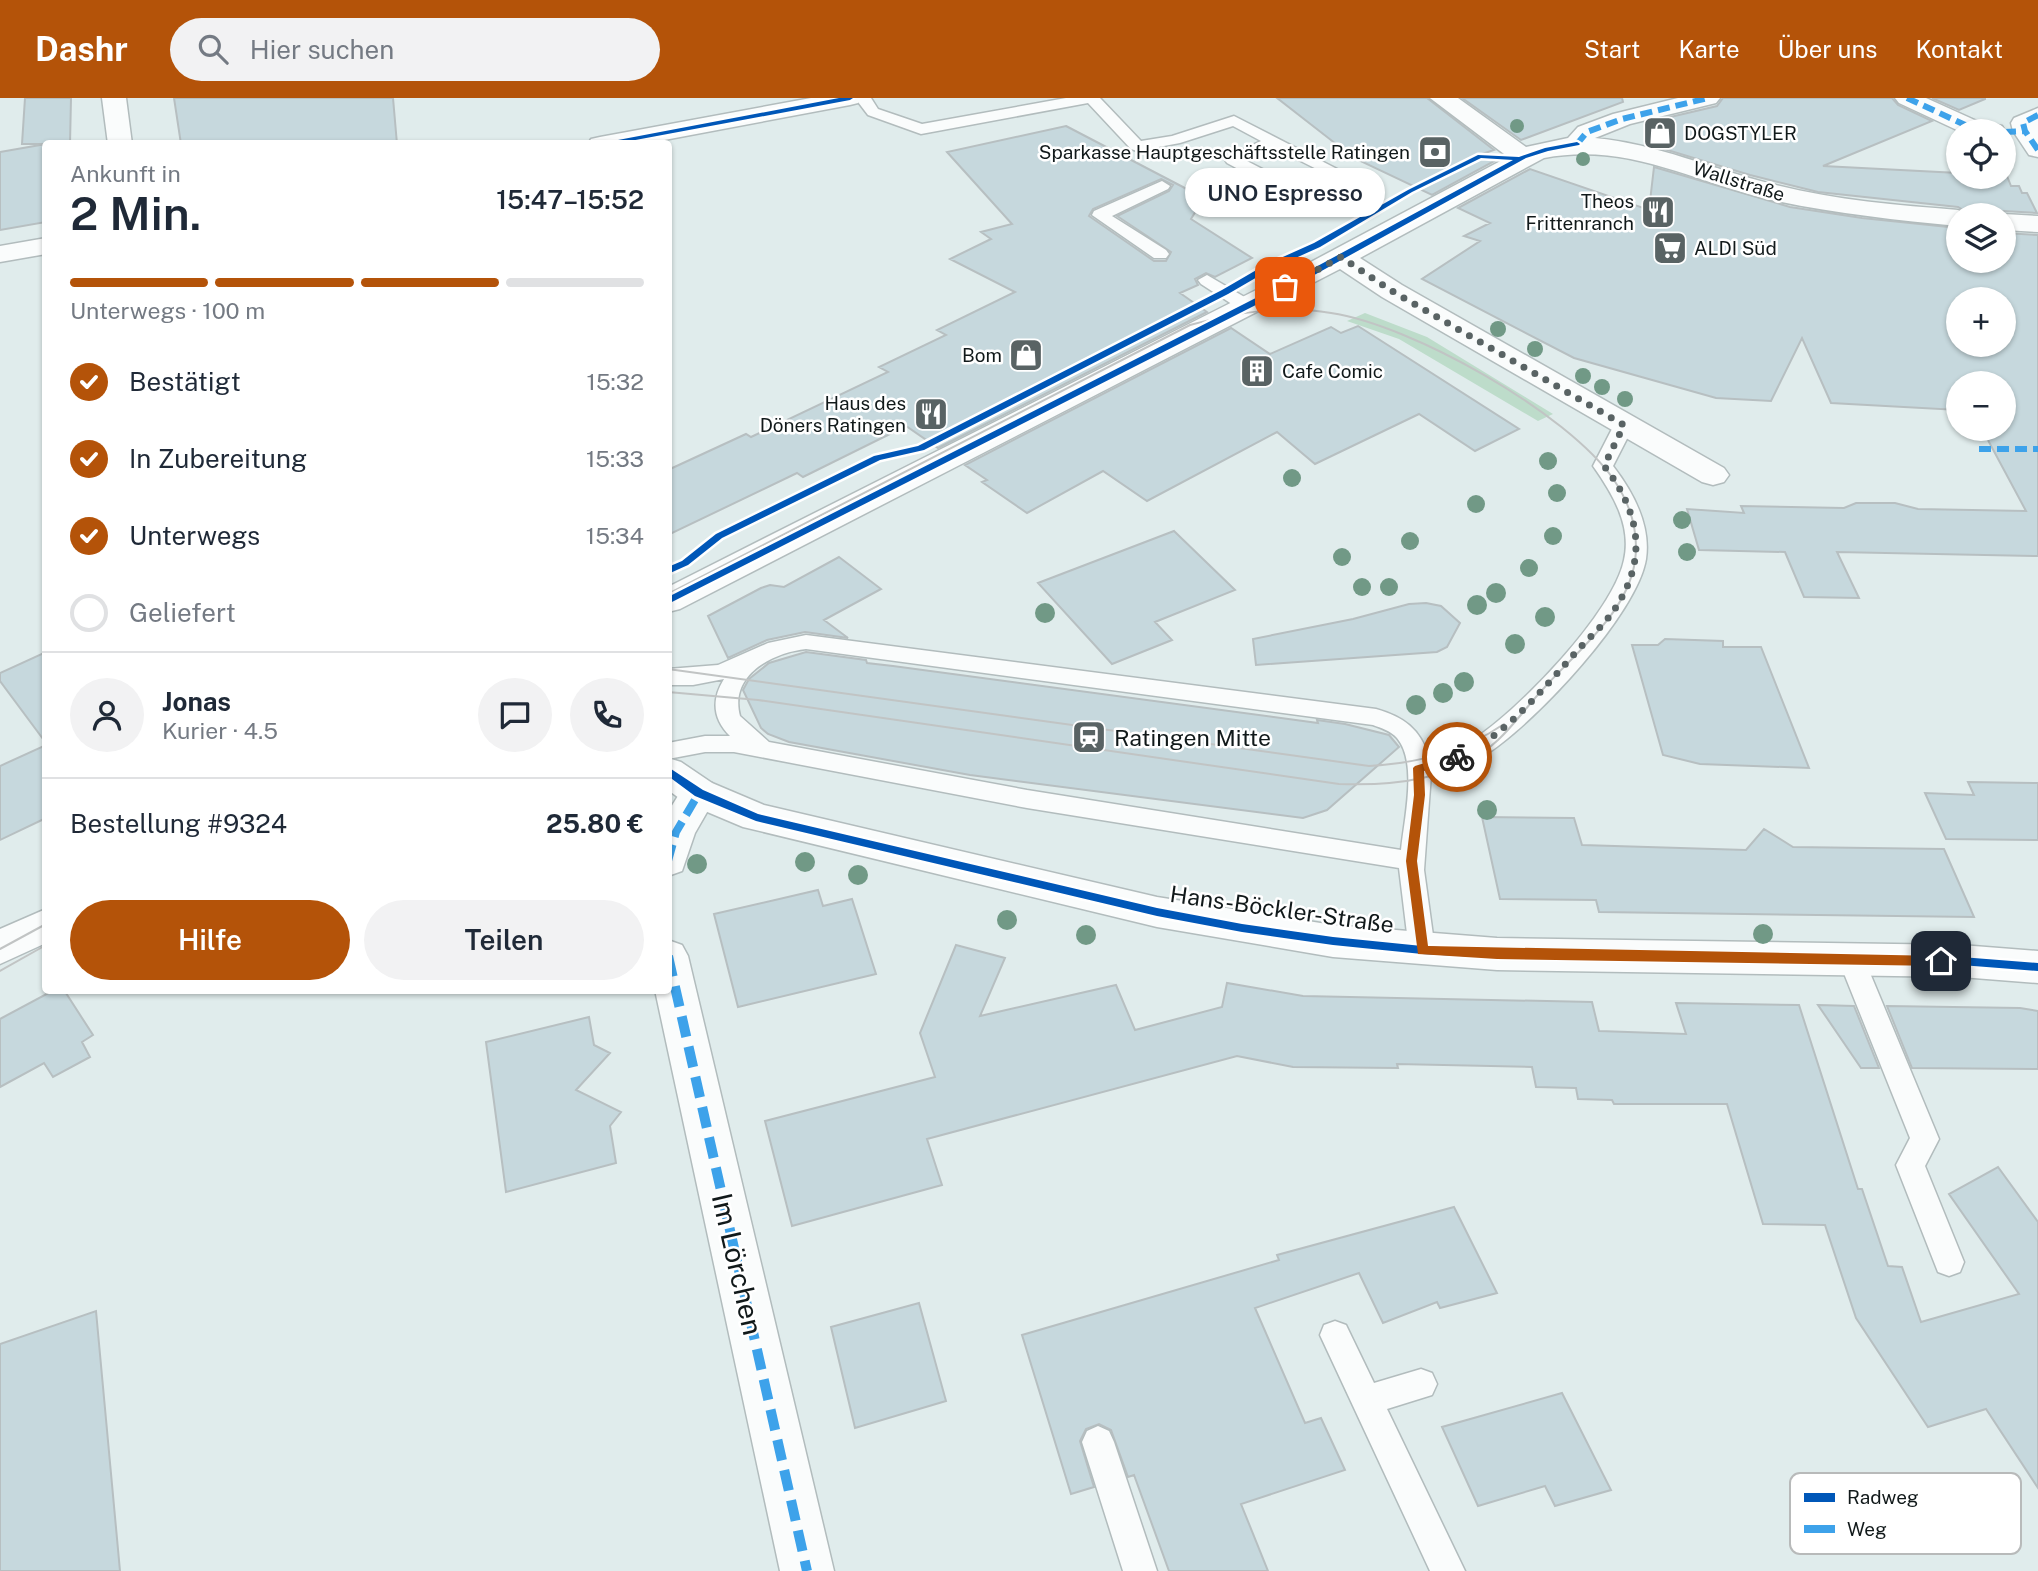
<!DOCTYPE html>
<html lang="de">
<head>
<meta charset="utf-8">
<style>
  :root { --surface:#fff; --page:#f2f2f3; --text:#1f2937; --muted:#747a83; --line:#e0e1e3; --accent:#b45309 }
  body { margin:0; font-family:"Public Sans",sans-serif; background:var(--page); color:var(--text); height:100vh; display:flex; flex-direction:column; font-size:26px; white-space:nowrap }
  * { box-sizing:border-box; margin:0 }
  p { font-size:23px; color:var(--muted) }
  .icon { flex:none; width:38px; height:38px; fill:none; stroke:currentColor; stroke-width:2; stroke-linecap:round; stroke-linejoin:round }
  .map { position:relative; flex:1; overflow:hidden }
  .sheet { position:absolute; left:42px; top:42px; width:630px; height:854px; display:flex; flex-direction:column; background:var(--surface); border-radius:7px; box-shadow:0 2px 5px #0004 }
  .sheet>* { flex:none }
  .fabs { position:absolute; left:1946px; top:21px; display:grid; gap:14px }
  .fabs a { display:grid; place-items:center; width:70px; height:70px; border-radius:50%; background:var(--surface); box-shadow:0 2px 5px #0004; font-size:35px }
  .pin { position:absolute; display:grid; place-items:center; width:60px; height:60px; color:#fff; margin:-30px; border-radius:14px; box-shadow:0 4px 10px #0006 }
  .courier { position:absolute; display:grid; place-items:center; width:70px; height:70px; margin:-35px; border:5px solid #b45309; border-radius:50%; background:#fff; color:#222; box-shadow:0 2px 9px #0007 }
  .bubble { position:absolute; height:49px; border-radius:24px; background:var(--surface); box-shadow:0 2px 5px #0004; font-size:23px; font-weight:600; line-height:49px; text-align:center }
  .head em { font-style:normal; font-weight:600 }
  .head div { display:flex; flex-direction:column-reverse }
  .head { display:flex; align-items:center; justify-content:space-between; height:119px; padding:0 28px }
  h1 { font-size:46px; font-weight:600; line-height:52px }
  .bar { display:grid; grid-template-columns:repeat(4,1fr); gap:10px 7px; align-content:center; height:84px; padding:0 28px }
  .bar i { height:9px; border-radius:5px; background:var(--line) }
  .bar .on { background:var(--accent) }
  .bar p { grid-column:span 4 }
  .line { display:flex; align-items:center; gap:18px; padding:0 28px; border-top:2px solid var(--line) }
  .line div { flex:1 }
  .round { display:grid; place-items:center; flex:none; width:74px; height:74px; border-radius:37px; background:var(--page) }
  ol { padding:0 28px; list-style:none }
  li { display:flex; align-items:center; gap:21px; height:77px }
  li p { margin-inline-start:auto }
  li .icon { padding:7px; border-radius:50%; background:var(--accent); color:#fff; stroke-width:4 }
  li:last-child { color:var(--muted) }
  li i { width:38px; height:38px; border:4px solid var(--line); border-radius:50% }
  .cta { display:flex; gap:14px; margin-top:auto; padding:14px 28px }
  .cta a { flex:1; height:80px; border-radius:42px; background:var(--accent); color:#fff; font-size:28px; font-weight:600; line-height:80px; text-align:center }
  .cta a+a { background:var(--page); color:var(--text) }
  header { display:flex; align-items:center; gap:42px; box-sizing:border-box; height:98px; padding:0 35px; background:var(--accent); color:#fff }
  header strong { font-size:33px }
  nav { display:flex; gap:38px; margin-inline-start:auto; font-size:24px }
  .search { width:490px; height:63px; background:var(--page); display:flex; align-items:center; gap:18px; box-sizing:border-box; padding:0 24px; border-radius:38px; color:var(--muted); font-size:26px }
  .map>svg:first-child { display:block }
  .green { fill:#bddcca }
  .building { fill:#c6d8dd; stroke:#b7bfc1; stroke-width:2; fill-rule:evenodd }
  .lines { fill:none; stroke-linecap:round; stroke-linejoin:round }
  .lane-casing { stroke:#b2bcbd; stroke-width:3 }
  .street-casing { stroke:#b2bcbd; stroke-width:3 }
  .secondary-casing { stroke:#b2bcbd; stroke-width:3 }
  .lane { fill:#fafcfc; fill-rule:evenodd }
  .street { fill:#fafcfc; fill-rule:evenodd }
  .secondary { fill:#fafcfc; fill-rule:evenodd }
  .tram { stroke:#c1c4c4; stroke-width:2 }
  .quiet-far2 { stroke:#3da2ea; stroke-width:6; stroke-dasharray:12 6; stroke-linecap:butt }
  .quiet-far1 { stroke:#3da2ea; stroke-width:8; stroke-dasharray:17 8; stroke-linecap:butt }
  .quiet { stroke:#3da2ea; stroke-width:10; stroke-dasharray:21 10; stroke-linecap:butt }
  .cycleway-casing { stroke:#fff; stroke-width:5 }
  .cycleway { fill:#0057b8; fill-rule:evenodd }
  .tree { fill:#719986 }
  .route { fill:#b45309 }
  .done { stroke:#596364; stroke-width:7; stroke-dasharray:0 12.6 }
  .labels { text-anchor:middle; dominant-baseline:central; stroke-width:5; stroke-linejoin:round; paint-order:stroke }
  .far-poi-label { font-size:19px; fill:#11191a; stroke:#fff; text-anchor:end }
  .far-street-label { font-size:19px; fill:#11191a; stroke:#fff }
  .poi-label { font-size:23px; fill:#11191a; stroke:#fff; text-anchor:start }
  .street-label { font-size:23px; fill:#11191a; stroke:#fff }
  .near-street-label { font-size:28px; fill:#11191a; stroke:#fff }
  .key { fill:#fff; stroke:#b8baba; stroke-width:2 }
  .key-label { font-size:19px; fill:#11191a }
</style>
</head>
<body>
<header>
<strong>Dashr</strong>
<div class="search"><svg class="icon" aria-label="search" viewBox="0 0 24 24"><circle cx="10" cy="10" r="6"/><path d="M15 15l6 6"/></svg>Hier suchen</div>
<nav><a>Start</a><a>Karte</a><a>Über uns</a><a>Kontakt</a></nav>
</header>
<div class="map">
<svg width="2038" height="1473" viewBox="0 0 2038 1473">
  <rect width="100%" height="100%" fill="#e0ecec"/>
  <path class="green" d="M1365,215L1427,239L1553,316L1538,323L1399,241L1347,223Z"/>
  <path class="building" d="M25,0H71L70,46H22Z
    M174,0H393L397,46H181Z
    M1277,0H1427L1494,52L1485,55L1500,60L1432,97L1354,60Z
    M1462,0H1622L1623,4L1521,42Z
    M1723,0H1892L1898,7L1932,23L1823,68L1958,75V79L2007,78L2011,88H2019L2022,95H2027L2037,115L2004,113L1996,117H1971L1958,109L1818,94L1750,77L1654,48L1649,24L1717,8Z
    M1932,0H1985V1L1959,12Z
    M1066,28L1204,100L1191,121L1252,160L1215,179L1206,175L1195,181L1198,187L1180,195L1207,214L938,350L906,328L803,379L797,375L668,437V372L746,336L751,339L888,274L879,269L946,237L937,232L1015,194L950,161L991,141L981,134L1012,126L947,54ZM1161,81L1173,87L1169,93L1117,118L1171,154L1166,163H1154L1089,118L1093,111Z
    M46,46V124L0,132V54Z
    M1654,69L1790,109L1862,120L1958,130V163H2004V135L2038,137V458L1837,454L1859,500L1804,499L1785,454L1699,452L1687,411L1744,415L1741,408L1844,410L1856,405H1895L1918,411L2026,413L1982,331H2004V285H1958V312L1831,305L1802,240L1771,303L1716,300L1574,260L1422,181L1480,143L1464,138L1490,125L1458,110L1530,71L1649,112ZM1958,201H2004V247H1958Z
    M1358,228L1519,331L1475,353L1419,316L1315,366L1277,334L1147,403L1103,373L1027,415L982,384L987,382L965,367L1231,230L1270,256L1331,229L1341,235Z
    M1174,433L1235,492L1155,524L1172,542L1112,566L1038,485Z
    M839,459L881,491L824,522L848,540L805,534L767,542L728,560L708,518L761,490L770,487L784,489Z
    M1426,505L1441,508L1460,525L1447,549L1437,554L1256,567L1253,541L1353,521L1409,506Z
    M1665,541L1723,543V549H1761L1809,670L1700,666L1663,657L1632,547H1658Z
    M46,554V645L0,583V575Z
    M806,554L866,562L867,565L893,568L1318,625L1317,622L1345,626L1389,637L1399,649L1327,712L1303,720L970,677L789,644L768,636L761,630L743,592L749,581L769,565Z
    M46,647V720L0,742V668Z
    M1968,684L2038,685V742L1946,741L1925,695L1974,697Z
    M1482,719L1574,720L1582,747L1746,752L1764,731L1793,749L1944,751L1974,819L1599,814L1596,802L1500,801Z
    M818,792L823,808L852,801L876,876L738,909L714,816Z
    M956,847L1005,860L980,918L1116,887L1135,932L1222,909L1227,885L1303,898L1592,904L1599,933L1686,936L1676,905L1799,907L1858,1091H1862L1888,1168L1902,1169L1921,1224L2019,1196L1949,1096L1998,1069L2038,1124V1390L1986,1311L1928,1329L1856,1220L1825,1127L1763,1126L1727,1006H1614L1612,1002L1578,1001L1576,990L1536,989L1532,969L1397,966L1398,970L1293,969L1237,958L927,1041L942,1087L792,1128L765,1023L935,979L920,935Z
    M54,892H64L93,937L82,944L90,959L53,979L44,965L0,989V921Z
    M1818,907L1854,908L1879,970H1861Z
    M1887,908L2020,910L2038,913V971L1912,970Z
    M589,919L594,947L610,955L576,992L621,1014L610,1028L616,1065L506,1094L486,944Z
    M1454,1109L1497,1195L1440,1210L1437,1204L1383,1225L1359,1175L1255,1210L1305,1325L1321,1320L1345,1372L1241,1406L1268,1473H1169L1134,1377L1128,1379L1111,1332L1099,1326L1086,1331L1080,1343L1094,1389L1071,1396L1022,1237L1279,1162L1277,1157Z
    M919,1205L946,1303L855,1330L831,1229Z
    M96,1213L120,1473H0V1246Z
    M1562,1295L1611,1392L1555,1408L1545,1388L1478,1408L1442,1329Z"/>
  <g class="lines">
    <g class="lane-casing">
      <path id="lane" d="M855,0H871L878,11L922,26L1066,0H1100L1141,43L1172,38L1234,18L1374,90L1334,116H1322L1227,65L1225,62L1227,59L1261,43L1233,28L1180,45L1137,53L1131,51L1088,5L921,36L868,17ZM1273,49L1354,90L1328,105L1245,62Z
        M1162,83L1170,88L1168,91L1112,118L1166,152L1169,156L1166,160H1154L1092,117L1094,113Z
        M1207,177L1253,204L1256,208L1253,212H1241L1201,186L1198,182Z
        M1624,321L1634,327L1613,368C1633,394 1651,427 1646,461C1637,516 1537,622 1491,653C1473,664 1452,671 1431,676L1424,772L1435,852L1431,859L1422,862L1413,859L1409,852L1399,770L1027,710L734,654H705L668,661V645L705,638H730C713,621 711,602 724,581L693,587H668V571L718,567L768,545L806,537L1376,611C1404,619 1420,631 1429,659C1445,655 1460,650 1474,641C1519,612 1613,515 1624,462C1632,427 1612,395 1593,368L1614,327ZM806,551L1373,627C1381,630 1391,633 1397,640C1418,665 1404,721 1401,752L1027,692L769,644L740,618C729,577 772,555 806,551Z
        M1852,853L1861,856L1865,863L1939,1041L1925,1068L1964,1164L1960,1174L1949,1178L1938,1174L1896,1067L1910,1040L1839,863L1843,856Z
        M1335,1223L1346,1227L1374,1285L1421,1271L1432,1275L1437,1286L1432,1297L1387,1311L1465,1473H1430L1320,1237L1324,1227Z
        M1098,1328L1109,1333L1114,1344L1157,1473H1123L1082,1344L1087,1333Z"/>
    </g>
    <g class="street-casing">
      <path id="street" d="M102,0H126L132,46H108Z
        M811,0H862L858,5L850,7L643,46H588L591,41L600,39Z
        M1430,0H1458L1526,49L1568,40L1578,29L1613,16L1678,0H1720L1716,5L1630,26L1595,40C1657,46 1712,71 1772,86C1832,102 1896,107 1958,112L1969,117H1958V128C1894,122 1830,115 1767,101C1690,82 1626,44 1544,60L1360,160L1402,187L1724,370L1729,377L1724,384L1713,387L1702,384L1382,199L1340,171L680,511L668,514V489L1294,173L1508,59Z
        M1895,0H1926L1979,24L2002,28L2005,33L2004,35L1959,33L1899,5Z
        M2038,10V59L2029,57L2013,33L2011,25L2014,20Z
        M2004,116L2038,118V134L2004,132V117H1999Z
        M46,140V156L0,164V148Z
        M699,681L712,685L718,695L695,735L682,773L668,778V714L686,685Z
        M668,842L682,847L688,858L834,1473H780L655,892H668Z"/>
    </g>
    <g class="secondary-casing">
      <path id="secondary" d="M668,660L681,664L712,685L764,707L1157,799L1333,827L1497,840L1961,847L2038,853V885L1961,879L1497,872L1333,859L1157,829L743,729L686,705L668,692Z
        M46,811V845L0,866V831Z"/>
    </g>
    <use href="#lane" class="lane"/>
    <use href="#street" class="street"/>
    <use href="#secondary" class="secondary"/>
    <path class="tram" d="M668,496L1190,227C1237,214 1283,207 1331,215C1412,227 1568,315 1614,382C1630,406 1639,434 1635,463C1627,516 1577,553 1544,590C1528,607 1515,626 1498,642C1455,682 1395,688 1339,686L758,602L668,594
      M668,571L1369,668C1419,665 1463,654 1504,626
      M0,851L46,826
      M0,873L46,847"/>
    <path class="quiet-far2" d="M1907,0L1974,31L1993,33
      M2038,17L2023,25L2025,33L2038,52
      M2004,34L2025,33
      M1577,46L1587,34L1622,21L1708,0
      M1979,351H2038"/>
    <path class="quiet-far1" d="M668,763L676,734L699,695"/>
    <path class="quiet" d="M668,858L807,1473"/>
    <g class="cycleway-casing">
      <path id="cycleway" d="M839,0H853L850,2L614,46H597Z
        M1577,44L1580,46L1579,47L1548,53L1526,60L1307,181L668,506V499L1301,177L1513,62L1481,60L1412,94L1320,149L1271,171L1228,196L924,352L880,362L722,440L688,467L668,476V469L682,463L716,436L874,358L918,348L1222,192L1265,167L1314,145L1408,92L1478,57L1519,59L1545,50Z
        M668,669L703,692L758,716L1157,810L1242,826L1333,839L1422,848L1497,852L1961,859L2038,865V873L1961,867L1497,860L1422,856L1333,847L1242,834L1157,818L756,723L695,698L668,678Z"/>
    </g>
    <use href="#cycleway" class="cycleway"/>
  </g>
  <g class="tree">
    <circle cx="1517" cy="28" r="7"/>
    <circle cx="1583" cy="61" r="7"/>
    <circle cx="1498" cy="231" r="8"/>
    <circle cx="1535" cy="251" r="8"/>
    <circle cx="1583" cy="278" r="8"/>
    <circle cx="1602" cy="289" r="8"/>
    <circle cx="1625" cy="301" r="8"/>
    <circle cx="1548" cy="363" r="9"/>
    <circle cx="1292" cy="380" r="9"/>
    <circle cx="1557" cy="395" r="9"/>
    <circle cx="1476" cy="406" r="9"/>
    <circle cx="1682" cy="422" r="9"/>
    <circle cx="1553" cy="438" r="9"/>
    <circle cx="1410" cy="443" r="9"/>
    <circle cx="1687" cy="454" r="9"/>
    <circle cx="1342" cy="459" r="9"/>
    <circle cx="1529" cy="470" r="9"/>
    <circle cx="1362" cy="489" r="9"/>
    <circle cx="1389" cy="489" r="9"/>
    <circle cx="1496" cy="495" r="10"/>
    <circle cx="1477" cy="507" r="10"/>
    <circle cx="1045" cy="515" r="10"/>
    <circle cx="1545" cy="519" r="10"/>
    <circle cx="1515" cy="546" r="10"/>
    <circle cx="1464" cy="584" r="10"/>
    <circle cx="1443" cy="595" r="10"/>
    <circle cx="1416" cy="607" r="10"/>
    <circle cx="1487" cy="712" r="10"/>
    <circle cx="805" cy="764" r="10"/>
    <circle cx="697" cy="766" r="10"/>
    <circle cx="858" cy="777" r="10"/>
    <circle cx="1007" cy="822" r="10"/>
    <circle cx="1763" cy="836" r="10"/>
    <circle cx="1086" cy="837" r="10"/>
  </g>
  <path class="route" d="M1457,655L1461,656V662L1424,673L1425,697L1417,763L1428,848L1941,858L1947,863L1941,868L1497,861L1418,856L1406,763L1414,697L1413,670L1415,668Z"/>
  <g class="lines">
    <path class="done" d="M1285,189L1341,159L1392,193L1624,327L1604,368C1625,394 1640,427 1635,461C1632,482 1622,502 1609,519C1599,531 1587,542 1576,554C1543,591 1504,640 1457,659"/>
  </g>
  <defs>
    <g id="shop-square" transform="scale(1.75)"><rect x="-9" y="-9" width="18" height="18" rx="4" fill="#596364" stroke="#fff"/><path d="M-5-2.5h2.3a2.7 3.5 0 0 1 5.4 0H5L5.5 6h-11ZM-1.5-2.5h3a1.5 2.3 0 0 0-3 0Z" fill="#fff"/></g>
    <g id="bank-square" transform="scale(1.75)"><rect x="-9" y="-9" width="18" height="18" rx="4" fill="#596364" stroke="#fff"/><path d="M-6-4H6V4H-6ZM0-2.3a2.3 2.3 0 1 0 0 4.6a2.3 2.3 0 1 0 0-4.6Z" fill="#fff"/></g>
    <g id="restaurant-square" transform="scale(1.75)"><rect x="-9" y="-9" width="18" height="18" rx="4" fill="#596364" stroke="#fff"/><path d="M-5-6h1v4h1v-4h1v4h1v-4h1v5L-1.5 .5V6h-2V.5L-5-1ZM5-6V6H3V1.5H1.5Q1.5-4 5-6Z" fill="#fff"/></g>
    <g id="supermarket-square" transform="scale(1.75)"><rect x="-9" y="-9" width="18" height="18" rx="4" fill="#596364" stroke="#fff"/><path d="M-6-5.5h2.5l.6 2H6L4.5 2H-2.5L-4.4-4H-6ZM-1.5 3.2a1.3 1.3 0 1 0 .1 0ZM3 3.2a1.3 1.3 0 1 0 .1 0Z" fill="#fff"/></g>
    <g id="building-square" transform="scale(1.75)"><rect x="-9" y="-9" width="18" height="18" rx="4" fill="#596364" stroke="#fff"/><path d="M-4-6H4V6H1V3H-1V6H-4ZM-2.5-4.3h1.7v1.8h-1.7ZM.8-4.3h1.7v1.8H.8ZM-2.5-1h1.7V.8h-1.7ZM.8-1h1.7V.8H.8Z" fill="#fff"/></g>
    <g id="station-square" transform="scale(1.75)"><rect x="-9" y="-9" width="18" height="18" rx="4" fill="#596364" stroke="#fff"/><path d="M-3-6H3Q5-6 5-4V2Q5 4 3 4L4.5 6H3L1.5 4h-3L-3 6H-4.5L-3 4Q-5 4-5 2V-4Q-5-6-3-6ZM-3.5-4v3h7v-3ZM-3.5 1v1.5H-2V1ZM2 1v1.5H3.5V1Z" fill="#fff"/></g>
  </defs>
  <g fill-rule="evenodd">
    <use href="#shop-square" x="1660" y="35"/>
    <use href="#bank-square" x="1435" y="54"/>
    <use href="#restaurant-square" x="1658" y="114"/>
    <use href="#supermarket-square" x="1670" y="150"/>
    <use href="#shop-square" x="1026" y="257"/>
    <use href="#building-square" x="1257" y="273"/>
    <use href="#restaurant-square" x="931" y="316"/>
    <use href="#station-square" x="1089" y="639"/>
  </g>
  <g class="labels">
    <g class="far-poi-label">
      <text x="1684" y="35" text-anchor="start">DOGSTYLER</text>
      <text x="1410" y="54">Sparkasse Hauptgeschäftsstelle Ratingen</text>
      <text x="1634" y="103">Theos<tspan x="1634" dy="22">Frittenranch</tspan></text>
      <text x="1694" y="150" text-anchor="start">ALDI Süd</text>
      <text x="1002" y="257">Bom</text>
      <text x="1282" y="273" text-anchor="start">Cafe Comic</text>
      <text x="906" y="305">Haus des<tspan x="906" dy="22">Döners Ratingen</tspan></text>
    </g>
    <g class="far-street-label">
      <text transform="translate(1739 83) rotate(17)">Wallstraße</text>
    </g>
    <g class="poi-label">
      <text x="1114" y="639">Ratingen Mitte</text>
    </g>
    <g class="street-label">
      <text transform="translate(1282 811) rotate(8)">Hans-Böckler-Straße</text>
    </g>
    <g class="near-street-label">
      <text transform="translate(738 1166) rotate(77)">Im Lörchen</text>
    </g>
  </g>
  <rect x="1790" y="1375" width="231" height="81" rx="10" class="key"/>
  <rect x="1804" y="1395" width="31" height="9" fill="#0057b8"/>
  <rect x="1804" y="1427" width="31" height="8" fill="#3da2ea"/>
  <g class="key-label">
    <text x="1847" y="1406">Radweg</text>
    <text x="1847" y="1438">Weg</text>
  </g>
</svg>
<div class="fabs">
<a><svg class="icon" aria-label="locate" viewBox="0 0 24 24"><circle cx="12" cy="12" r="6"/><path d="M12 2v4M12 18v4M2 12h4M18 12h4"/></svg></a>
<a><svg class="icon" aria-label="layers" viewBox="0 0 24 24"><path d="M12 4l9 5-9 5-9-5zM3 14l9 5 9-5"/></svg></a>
<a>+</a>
<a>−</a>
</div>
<div class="pin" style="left:1285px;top:189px;background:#ea580c"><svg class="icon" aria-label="bag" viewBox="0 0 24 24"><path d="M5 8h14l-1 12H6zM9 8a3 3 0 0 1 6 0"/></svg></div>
<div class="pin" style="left:1941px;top:863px;background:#1f2937"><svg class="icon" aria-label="home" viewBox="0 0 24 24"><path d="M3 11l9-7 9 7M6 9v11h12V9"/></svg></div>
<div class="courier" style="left:1457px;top:659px"><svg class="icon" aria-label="bike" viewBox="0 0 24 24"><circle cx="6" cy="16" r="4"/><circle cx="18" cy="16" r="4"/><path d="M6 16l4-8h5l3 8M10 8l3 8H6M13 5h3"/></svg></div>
<div class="bubble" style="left:1185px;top:70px;width:200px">UNO Espresso</div>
<section class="sheet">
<div class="head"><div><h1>2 Min.</h1><p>Ankunft in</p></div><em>15:47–15:52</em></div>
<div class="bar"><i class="on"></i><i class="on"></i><i class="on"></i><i></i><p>Unterwegs · 100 m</p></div>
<ol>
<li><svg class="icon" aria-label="check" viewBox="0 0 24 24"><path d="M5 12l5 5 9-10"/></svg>Bestätigt<p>15:32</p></li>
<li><svg class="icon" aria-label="check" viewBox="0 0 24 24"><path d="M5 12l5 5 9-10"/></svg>In Zubereitung<p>15:33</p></li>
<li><svg class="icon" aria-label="check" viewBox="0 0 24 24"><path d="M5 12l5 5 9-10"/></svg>Unterwegs<p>15:34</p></li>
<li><i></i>Geliefert</li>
</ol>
<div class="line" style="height:126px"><a class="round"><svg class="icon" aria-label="person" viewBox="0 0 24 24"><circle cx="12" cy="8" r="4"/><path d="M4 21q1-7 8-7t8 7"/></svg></a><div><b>Jonas</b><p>Kurier · 4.5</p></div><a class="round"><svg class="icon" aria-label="chat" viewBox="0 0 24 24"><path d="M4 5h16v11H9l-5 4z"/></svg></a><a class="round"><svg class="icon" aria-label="phone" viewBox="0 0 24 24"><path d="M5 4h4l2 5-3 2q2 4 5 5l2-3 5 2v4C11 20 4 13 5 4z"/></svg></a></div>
<div class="line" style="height:91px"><div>Bestellung #9324</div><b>25.80 €</b></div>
<div class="cta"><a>Hilfe</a><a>Teilen</a></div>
</section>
</div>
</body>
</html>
